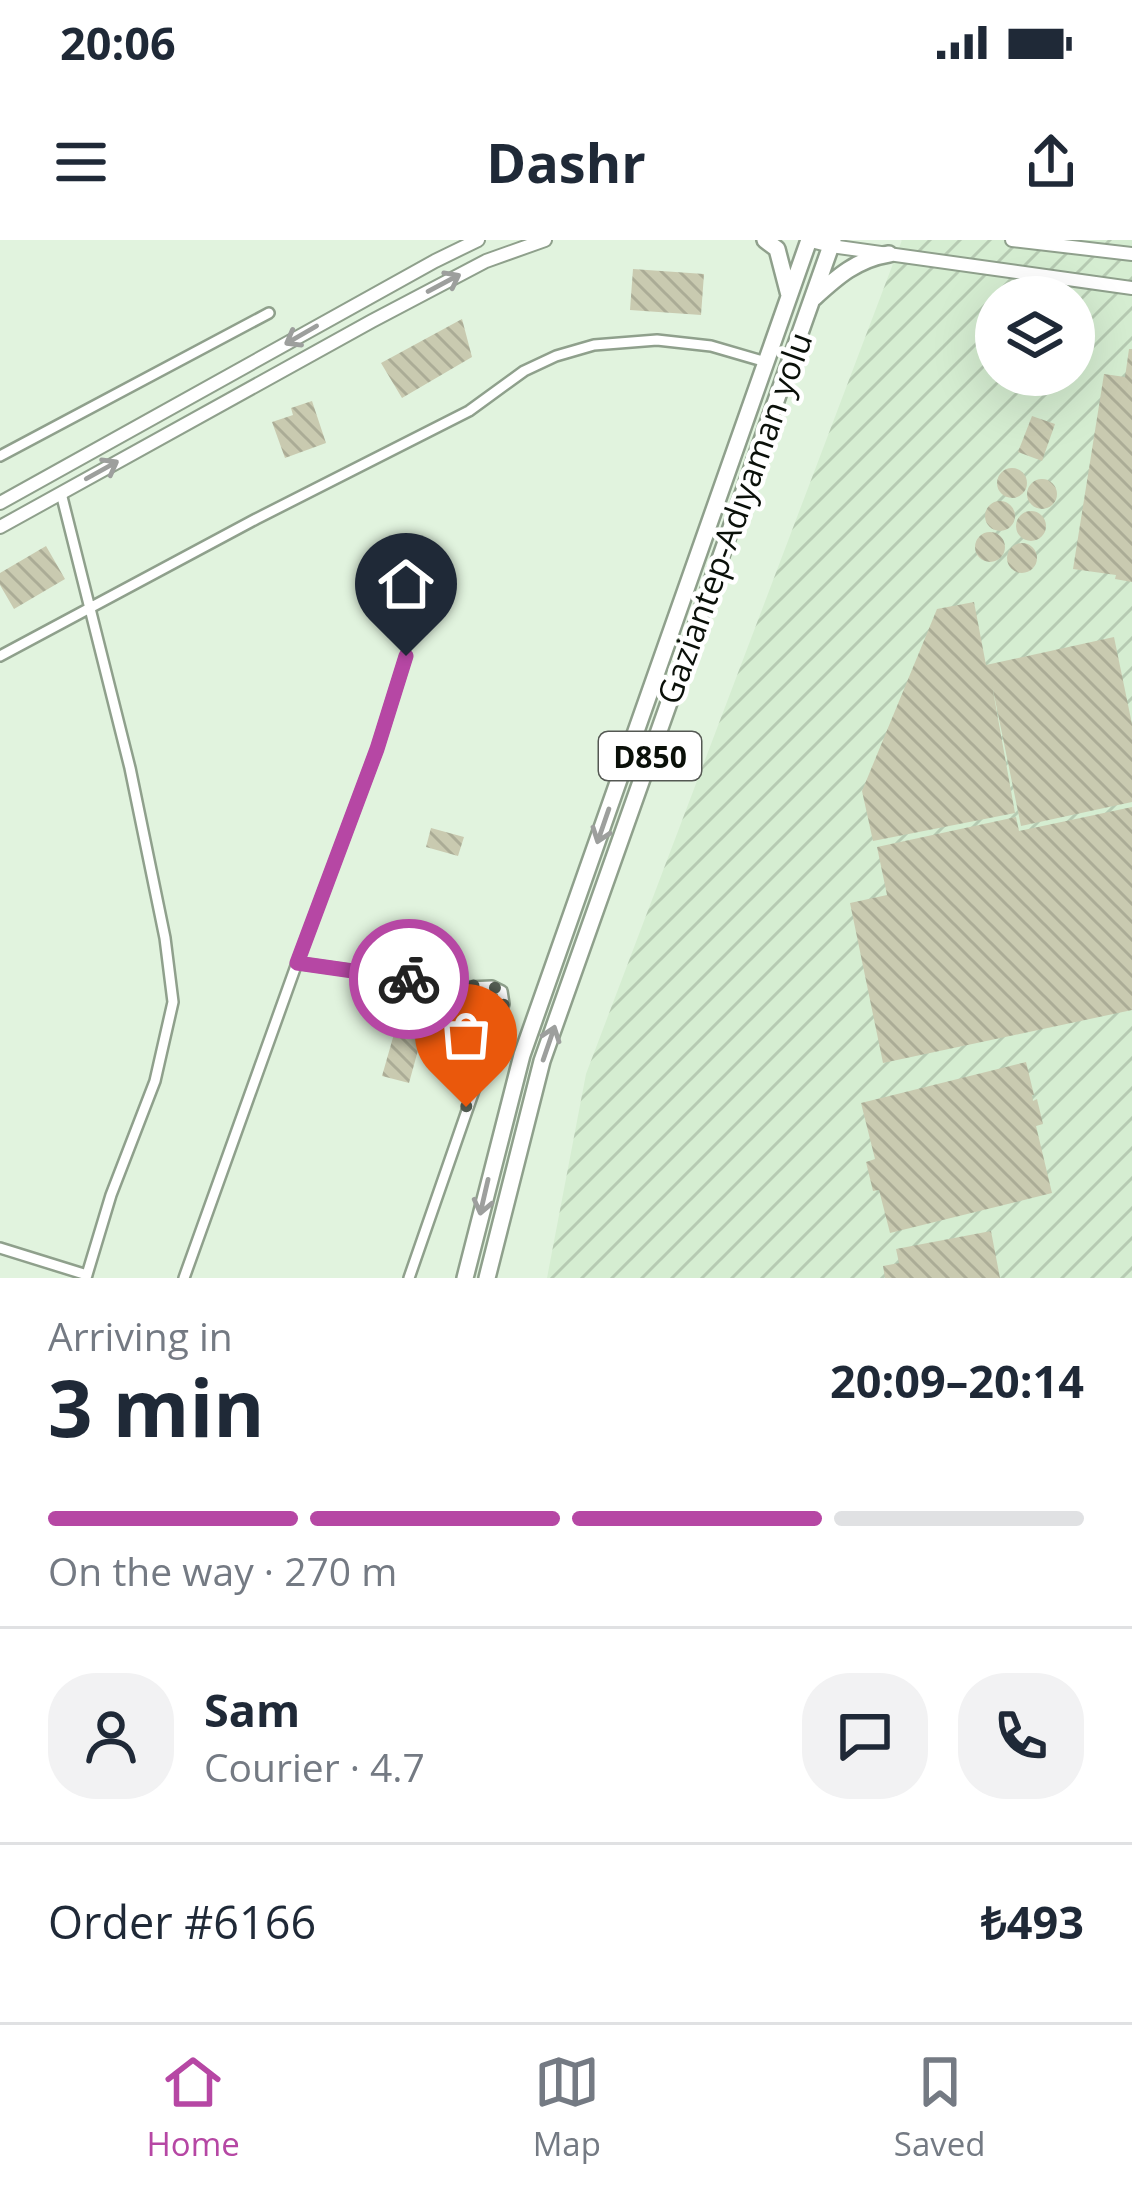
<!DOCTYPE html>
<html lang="en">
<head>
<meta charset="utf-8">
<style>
  :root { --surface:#fff; --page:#f2f2f3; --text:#1f2937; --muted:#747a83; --line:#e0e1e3; --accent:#b647a4 }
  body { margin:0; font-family:"Open Sans",sans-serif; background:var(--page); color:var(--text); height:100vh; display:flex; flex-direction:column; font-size:45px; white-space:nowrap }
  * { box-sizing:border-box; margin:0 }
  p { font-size:39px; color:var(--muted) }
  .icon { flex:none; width:66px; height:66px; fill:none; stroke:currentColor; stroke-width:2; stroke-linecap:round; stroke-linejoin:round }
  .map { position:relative; height:1038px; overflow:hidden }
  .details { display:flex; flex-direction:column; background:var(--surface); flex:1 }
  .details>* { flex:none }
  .buttons { position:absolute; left:975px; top:36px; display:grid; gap:24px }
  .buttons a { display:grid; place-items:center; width:120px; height:120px; border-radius:50%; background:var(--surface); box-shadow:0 12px 48px #0002; font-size:60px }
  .pin { position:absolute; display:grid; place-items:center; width:102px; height:102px; color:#fff; margin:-123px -51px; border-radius:50% 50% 50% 0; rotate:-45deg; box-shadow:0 0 12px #0007 }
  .pin .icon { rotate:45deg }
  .courier { position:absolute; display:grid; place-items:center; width:120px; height:120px; margin:-60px; border:9px solid #b647a4; border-radius:50%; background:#fff; color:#222; box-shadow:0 3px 15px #0007 }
  .head em { font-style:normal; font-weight:700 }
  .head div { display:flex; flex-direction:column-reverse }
  .head { display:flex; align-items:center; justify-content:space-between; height:204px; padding:0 48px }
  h1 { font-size:78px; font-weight:700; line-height:90px }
  .bar { display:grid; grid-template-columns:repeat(4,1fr); gap:18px 12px; align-content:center; height:144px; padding:0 48px }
  .bar i { height:15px; border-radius:9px; background:var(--line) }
  .bar .selected { background:var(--accent) }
  .bar p { grid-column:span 4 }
  .line { display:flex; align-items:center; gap:30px; padding:0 48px; border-top:3px solid var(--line) }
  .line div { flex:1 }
  .round { display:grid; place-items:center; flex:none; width:126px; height:126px; border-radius:48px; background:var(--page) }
  .status { display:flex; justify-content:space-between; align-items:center; height:84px; padding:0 60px; background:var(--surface); direction:ltr }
  .status svg { height:33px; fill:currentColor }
  header { display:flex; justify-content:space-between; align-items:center; height:156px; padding:0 48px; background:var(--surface); font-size:54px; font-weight:700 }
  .tab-bar { display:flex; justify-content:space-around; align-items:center; height:168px; border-top:3px solid var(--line); background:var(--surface); font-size:33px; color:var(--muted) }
  .tab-bar a { display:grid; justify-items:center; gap:6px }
  .tab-bar .selected { color:var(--accent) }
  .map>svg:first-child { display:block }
  .industrial { fill:url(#industrial-furrows); fill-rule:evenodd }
  .building { fill:url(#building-back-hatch) }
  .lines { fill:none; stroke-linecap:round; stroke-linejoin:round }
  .minor-casing { stroke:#8fa08c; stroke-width:14 }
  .tertiary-casing { stroke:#8fa08c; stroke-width:16 }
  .trunk-casing { stroke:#8fa08c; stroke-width:20 }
  .minor { stroke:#fff; stroke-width:9 }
  .tertiary { stroke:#fff; stroke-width:12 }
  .trunk { stroke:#fff; stroke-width:15 }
  .oneway { stroke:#9d9f9d }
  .done { stroke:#555f54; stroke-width:12; stroke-dasharray:0 21.6 }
  .route { stroke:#b647a4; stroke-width:15 }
  .labels { text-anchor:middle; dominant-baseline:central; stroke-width:9; stroke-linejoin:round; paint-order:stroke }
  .shield { fill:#fff; stroke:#545853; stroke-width:3 }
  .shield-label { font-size:30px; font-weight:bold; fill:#0a1009 }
  .street-label { font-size:33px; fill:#0a1009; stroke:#fff }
</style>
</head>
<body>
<div class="status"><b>20:06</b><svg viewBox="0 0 49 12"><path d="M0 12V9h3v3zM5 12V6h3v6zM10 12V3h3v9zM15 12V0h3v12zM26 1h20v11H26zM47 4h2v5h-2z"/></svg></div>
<header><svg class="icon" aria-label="menu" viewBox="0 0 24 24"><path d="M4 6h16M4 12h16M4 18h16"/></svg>Dashr<svg class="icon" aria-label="share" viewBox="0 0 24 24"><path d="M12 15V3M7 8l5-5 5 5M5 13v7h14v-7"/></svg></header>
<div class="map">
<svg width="1132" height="1038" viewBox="0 0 1132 1038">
  <defs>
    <pattern id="industrial-furrows" width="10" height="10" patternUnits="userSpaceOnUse" patternTransform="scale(3)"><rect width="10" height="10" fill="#d5edd1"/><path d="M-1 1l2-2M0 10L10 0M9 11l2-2" fill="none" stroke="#b6cab2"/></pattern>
    <pattern id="building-back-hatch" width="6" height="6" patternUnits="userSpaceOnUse" patternTransform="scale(3)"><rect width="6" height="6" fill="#c9cab0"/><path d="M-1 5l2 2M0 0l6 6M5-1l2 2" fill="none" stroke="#abac96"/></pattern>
  </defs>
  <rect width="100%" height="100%" fill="#e1f3de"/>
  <path class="industrial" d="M902,0H1132V1038H547L586,834ZM996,57H1074V135H996Z"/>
  <path class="building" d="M633,29L704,34L701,75L630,70Z
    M462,79L472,117L402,158L381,123Z
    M1129,109H1132V342L1115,339L1116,335L1073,329L1104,134L1125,137Z
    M312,161L326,203L285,218L272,182L293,175L291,168Z
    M1032,176L1055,184L1042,221L1018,212Z
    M997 243a15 15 0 1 1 30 0a15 15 0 1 1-30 0Z
    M1027 254a15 15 0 1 1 30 0a15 15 0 1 1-30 0Z
    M985 276a15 15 0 1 1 30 0a15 15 0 1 1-30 0Z
    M1016 286a15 15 0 1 1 30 0a15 15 0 1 1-30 0Z
    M975 307a15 15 0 1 1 30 0a15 15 0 1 1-30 0Z
    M1007 318a15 15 0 1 1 30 0a15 15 0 1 1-30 0Z
    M46,306L65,339L14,369L0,345V333Z
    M974,362L986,425L1114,397L1132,484V562L1021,586L992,445L1015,573L873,601L862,551L937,369Z
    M1132,567V770L883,823L850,663L887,655L877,607L1016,577L1019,591Z
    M431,588L464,597L458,616L426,607Z
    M402,766L428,774L409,843L382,836Z
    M1026,822L1034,855H1032L1033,861L1037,859L1043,884L1036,886L1052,953L890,993L879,950L873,951L866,922L875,919L861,863Z
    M991,991L1000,1038H885L883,1026L899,1023L896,1009Z"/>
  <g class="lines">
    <g class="minor-casing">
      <path id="minor" d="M0,216L269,73
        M61,253L130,528L165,698L173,762L155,841L111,955L86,1038
        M0,416L256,279L469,171L524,131L556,116L594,105L657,100L711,106L766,122
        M297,723L468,747L492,746L502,751L504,764L409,1038
        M0,1008L87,1035
        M184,1038L297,723L377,509L406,416"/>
    </g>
    <g class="tertiary-casing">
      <path id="tertiary" d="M807,0L831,6L1132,48
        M1012,0L1132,14
        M0,263L435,21L478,0
        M0,287L372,81L486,21L545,0"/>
    </g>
    <g class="trunk-casing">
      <path id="trunk" d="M765,0L777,9L789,55
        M814,58C837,37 857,19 889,14
        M465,1038L522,815L809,0
        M487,1038L542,821L833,0"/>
    </g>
    <use href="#minor" class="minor"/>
    <use href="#tertiary" class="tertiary"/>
    <use href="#trunk" class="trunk"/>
  </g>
  <defs><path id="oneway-shaft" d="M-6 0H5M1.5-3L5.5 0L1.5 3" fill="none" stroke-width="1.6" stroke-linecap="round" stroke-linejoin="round" transform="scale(3)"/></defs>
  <g class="oneway">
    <use href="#oneway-shaft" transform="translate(444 43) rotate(-28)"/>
    <use href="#oneway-shaft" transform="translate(301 95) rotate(150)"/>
    <use href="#oneway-shaft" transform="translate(102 230) rotate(-29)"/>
    <use href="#oneway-shaft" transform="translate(603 586) rotate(109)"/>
    <use href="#oneway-shaft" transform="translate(549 803) rotate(-71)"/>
    <use href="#oneway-shaft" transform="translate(484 957) rotate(103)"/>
  </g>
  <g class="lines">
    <path class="done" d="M409,739L497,748L504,756V764L466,867"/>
    <path class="route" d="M406,416L377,509L297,723L409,739"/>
  </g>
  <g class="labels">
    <rect class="shield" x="599" y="492" width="102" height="48" rx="9"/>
    <g class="shield-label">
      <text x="650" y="516">D850</text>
    </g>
    <g class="street-label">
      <text transform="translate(734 278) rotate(-70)">Gaziantep-Adıyaman yolu</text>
    </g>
  </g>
</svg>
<div class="buttons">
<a><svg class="icon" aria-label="layers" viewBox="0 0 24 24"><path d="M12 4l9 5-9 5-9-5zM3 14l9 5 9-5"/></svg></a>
</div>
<div class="pin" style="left:466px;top:867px;background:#ea580c"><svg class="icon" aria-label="bag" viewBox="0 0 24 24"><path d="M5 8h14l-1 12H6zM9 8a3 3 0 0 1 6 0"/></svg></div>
<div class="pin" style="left:406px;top:416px;background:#1f2937"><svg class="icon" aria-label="home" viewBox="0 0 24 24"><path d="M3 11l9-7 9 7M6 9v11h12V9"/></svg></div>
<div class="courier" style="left:409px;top:739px"><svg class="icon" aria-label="bike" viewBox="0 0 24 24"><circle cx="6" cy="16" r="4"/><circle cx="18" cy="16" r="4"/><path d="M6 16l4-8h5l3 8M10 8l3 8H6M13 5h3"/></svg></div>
</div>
<section class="details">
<div class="head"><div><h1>3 min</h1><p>Arriving in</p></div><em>20:09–20:14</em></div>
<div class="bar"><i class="selected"></i><i class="selected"></i><i class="selected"></i><i></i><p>On the way · 270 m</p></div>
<div class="line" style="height:216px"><a class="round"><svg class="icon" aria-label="person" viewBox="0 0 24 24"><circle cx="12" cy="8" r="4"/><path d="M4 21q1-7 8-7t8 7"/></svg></a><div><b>Sam</b><p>Courier · 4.7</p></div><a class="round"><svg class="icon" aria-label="chat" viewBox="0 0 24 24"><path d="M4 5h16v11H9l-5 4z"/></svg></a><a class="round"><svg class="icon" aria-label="phone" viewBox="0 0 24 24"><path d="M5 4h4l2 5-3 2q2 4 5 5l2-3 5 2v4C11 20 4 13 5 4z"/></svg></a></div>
<div class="line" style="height:156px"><div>Order #6166</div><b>₺493</b></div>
</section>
<nav class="tab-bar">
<a class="selected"><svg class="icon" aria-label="home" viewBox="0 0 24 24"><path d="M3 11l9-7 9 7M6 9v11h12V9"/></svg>Home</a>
<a><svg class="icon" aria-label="map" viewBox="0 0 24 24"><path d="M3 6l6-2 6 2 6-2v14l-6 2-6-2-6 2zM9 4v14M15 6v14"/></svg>Map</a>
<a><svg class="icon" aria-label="saved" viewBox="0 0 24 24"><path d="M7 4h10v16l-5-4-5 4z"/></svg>Saved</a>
</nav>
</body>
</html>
